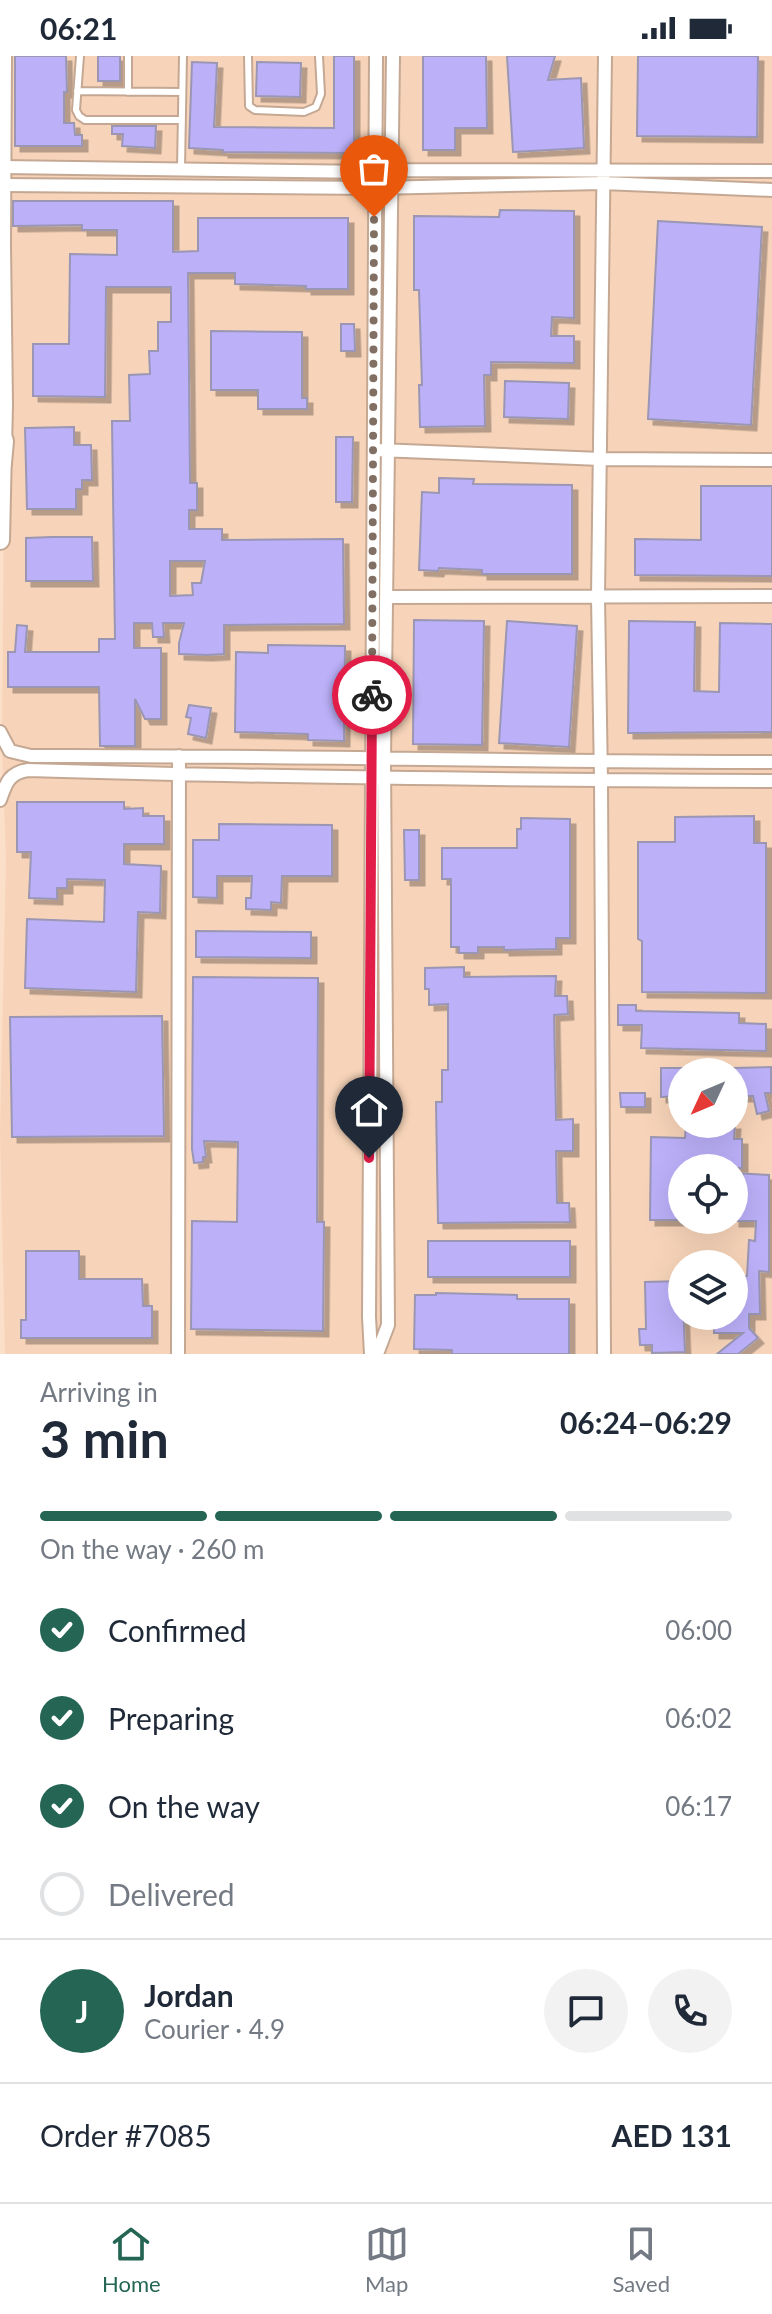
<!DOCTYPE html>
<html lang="en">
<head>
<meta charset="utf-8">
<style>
  :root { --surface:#fff; --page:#f2f2f3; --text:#1f2937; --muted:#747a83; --line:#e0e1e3; --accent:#246554 }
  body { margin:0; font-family:Lato,sans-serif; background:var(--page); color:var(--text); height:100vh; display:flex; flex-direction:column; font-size:30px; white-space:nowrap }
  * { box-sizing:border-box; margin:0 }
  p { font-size:26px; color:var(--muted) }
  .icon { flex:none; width:44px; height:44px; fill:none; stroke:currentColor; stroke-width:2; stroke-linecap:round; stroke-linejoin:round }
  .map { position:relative; height:1298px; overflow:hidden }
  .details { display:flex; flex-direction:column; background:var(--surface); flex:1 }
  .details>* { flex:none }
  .needle { width:52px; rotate:226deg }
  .fabs { position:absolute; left:668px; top:1002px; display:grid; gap:16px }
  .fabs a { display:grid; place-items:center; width:80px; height:80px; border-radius:50%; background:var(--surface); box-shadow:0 8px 32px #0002; font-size:40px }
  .pin { position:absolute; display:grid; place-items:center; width:68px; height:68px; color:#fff; margin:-82px -34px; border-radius:50% 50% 50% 0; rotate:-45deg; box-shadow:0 0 8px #0007 }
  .pin .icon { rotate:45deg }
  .courier { position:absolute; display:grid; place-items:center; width:80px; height:80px; margin:-40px; border:6px solid #e11d48; border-radius:50%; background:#fff; color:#222; box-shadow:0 2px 10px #0007 }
  .summary em { font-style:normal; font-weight:700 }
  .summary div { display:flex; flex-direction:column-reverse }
  .summary { display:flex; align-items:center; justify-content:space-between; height:136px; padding:0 40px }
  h1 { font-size:52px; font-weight:700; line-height:60px }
  .bar { display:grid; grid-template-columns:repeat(4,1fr); gap:12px 8px; align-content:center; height:96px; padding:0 40px }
  .bar i { height:10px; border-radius:6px; background:var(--line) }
  .bar .current { background:var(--accent) }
  .bar p { grid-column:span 4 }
  .line { display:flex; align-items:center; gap:20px; padding:0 40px; border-top:2px solid var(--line) }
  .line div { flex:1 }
  .round { display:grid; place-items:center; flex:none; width:84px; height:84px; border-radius:42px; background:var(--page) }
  ol { padding:0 40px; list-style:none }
  li { display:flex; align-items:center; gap:24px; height:88px }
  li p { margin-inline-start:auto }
  li .icon { padding:8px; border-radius:50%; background:var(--accent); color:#fff; stroke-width:4 }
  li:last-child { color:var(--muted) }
  li i { width:44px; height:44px; border:4px solid var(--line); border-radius:50% }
  .status { display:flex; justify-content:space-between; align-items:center; height:56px; padding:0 40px; background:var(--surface); direction:ltr }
  .status svg { height:22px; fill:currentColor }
  .menu { display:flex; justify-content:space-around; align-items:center; height:112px; border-top:2px solid var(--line); background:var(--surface); font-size:22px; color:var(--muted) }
  .menu a { display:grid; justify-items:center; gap:4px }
  .menu .current { color:var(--accent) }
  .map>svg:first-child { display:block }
  .built { fill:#f7d4b9; fill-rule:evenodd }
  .building { fill:#bcb0f9; stroke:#9a96b4; stroke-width:2; fill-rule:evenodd; filter:url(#shadow) }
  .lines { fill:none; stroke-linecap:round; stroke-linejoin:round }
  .service-casing { stroke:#c4a893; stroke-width:10 }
  .minor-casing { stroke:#c4a893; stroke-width:16 }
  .secondary-casing { stroke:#c4a893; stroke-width:22 }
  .motorway-casing { stroke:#c4a893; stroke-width:26 }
  .service { stroke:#fff; stroke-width:6 }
  .minor { stroke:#fff; stroke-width:12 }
  .secondary { stroke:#fff; stroke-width:18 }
  .motorway { stroke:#fff; stroke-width:22 }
  .done { stroke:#806f62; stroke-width:8; stroke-dasharray:0 14.4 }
  .route { stroke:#e11d48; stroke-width:10 }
</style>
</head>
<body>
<div class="status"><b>06:21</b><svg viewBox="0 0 49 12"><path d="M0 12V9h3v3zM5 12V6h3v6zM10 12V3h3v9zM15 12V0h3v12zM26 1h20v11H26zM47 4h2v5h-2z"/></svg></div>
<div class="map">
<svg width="772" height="1298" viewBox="0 0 772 1298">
  <defs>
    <filter id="shadow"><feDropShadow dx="5.5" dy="5.5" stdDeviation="0" flood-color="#0004"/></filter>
  </defs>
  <rect width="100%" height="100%" fill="#fcdfc9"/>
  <path class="built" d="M7,0H772V1298H5L0,1075L6,802L2,695ZM682,1016H734V1068H682ZM682,1112H734V1164H682ZM682,1208H734V1260H682Z"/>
  <path class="building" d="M15,0H66L67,36H64V67H74L75,79H82V90H15Z
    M98,0H120V25H98Z
    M334,0H354V97L223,96V94L189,92L192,6L217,7L214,71L334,72Z
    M423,0H486L487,72H455V94H423Z
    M507,0H555L548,24L581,22L584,92L513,96Z
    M638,0H758L757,81L637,80Z
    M257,6L301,7L300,41L256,40Z
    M112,70H156L155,92L122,90L123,78H112Z
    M13,145H173V196L198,195V162H348V233H306V230L235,228V217H188L190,427H197V454H189V473H222V484L343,483L344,568L224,569V598L207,599L179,598V587L184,567H163L164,581H153L152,567H134V592H161V663H145L135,643V690H100L99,631H8V596H15L17,569L27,570L25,596H99V583H115L112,365H130L129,319L150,318L149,295H158V266H171V231H106L105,341L33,340V288H69L70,198L117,199V174H82V169L13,170ZM170,505H205L201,527H192L193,539L170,540Z
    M500,154L574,155V262L552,261L551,280H574V307L491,306V319H484L485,370L420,371L419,329H422L419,234H414V160L499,161Z
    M658,165L762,171L751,369L648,363Z
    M341,268H354L355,295H341Z
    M211,275L302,276V342H307V353H258V334H211Z
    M505,325L569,327L568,363L504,361Z
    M74,371V389H91L92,424H82V433H76V453H27L25,372Z
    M336,381H353L352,446H336Z
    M439,422L474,423L473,428L572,429V518H482V514L439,512L438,515L419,514L422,436L439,437Z
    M701,430H772V520L635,519V483L701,484Z
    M52,481H92L93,525H26V482Z
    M414,564L484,565L482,689L413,688Z
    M507,565L577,570L569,691L499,687Z
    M629,565L695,566L694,635L719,636L720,567L772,568V676L628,677Z
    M268,589L345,590L344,685L308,684V678L235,676L236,596L268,597Z
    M189,649L211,652L206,682L188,678L191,662L186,661Z
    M17,746H124V753L143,752V760H164V788H124V808L161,810L160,857L138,856L136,936L25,932L27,863L104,866L105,824L67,823V832H57V843L29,842L31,796H17Z
    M754,760V787H766V937L642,936V885L638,883V786H675V761Z
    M521,762L570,763V882H556V893L504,894V891H478V897H459V891H451V823H442V792H517V773H521Z
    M219,768L332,769V820H282L281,847L271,846V854L246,853V842H251L252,820H217V842L193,841V784H219Z
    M404,774H419V824H405Z
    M196,875L311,876V902L196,901Z
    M464,911V921L556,920L555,940H567L568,958L554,959L556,1064L573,1063V1095H556L557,1147H569L570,1166L438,1167L436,1046H442V1014H448V948L429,949V933H425V912Z
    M193,921L318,922L317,1166H324L323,1275L191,1273L192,1165L237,1166L238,1086L204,1085L206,1101H203V1106L194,1107L192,1093Z
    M618,949H636V955L739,957V967L766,968V995L641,992L642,969H618Z
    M162,960L164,1080L12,1081L10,961Z
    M771,1011V1037H765L769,1055L757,1058L753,1040H734V1012Z
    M661,1012H682V1040L661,1041Z
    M620,1037H645V1051H621Z
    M686,1068H735L734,1083H742V1112H682V1164H650L651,1081L685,1082Z
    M734,1117L769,1119V1216L759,1215L760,1258H749V1272L758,1282L738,1298H717L743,1277H714V1260H734V1220H747L749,1184L755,1185L756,1165H734Z
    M428,1185H570V1221H428Z
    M26,1195H79V1223H142L143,1250H152V1282H21V1264H26Z
    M682,1225L685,1296L652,1297V1289H640L639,1273H646L645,1226Z
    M436,1237L517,1239V1243H569V1298H452V1294L414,1293L415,1239H436Z"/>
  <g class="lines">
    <g class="service-casing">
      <path id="service" d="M80,0L76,54L79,60L85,64H182
        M248,0L249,50L255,54L304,56L316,51L321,38L319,0
        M77,35L182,36
        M128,36V0
        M181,112L183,0"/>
    </g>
    <g class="minor-casing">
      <path id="minor" d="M2,111L375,116L391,114L772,115
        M2,129L375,132L603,127L772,134
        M379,394L601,403L772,404
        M387,541L772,540
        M0,676L10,695L31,700C278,699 525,706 772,706
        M0,744C6,727 9,717 28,714C276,722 524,724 772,725
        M178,1298L179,700
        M371,1298L369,1261L376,0
        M377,1298L388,1269L384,704L393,0
        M604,1298L601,724L598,541L605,0"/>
    </g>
    <g class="secondary-casing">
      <path id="secondary" d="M0,484L3,348L1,188L2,0"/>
    </g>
    <g class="motorway-casing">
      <path id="motorway" d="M0,407L2,385"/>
    </g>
    <use href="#service" class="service"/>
    <use href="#minor" class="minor"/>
    <use href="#secondary" class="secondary"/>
    <use href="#motorway" class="motorway"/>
  </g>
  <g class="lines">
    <path class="done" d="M372,639L374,161"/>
    <path class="route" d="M369,1102L372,639"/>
  </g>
</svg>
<div class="fabs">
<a><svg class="needle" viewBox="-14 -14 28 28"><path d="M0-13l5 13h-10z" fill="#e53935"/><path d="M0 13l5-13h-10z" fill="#747a83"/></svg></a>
<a><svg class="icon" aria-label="locate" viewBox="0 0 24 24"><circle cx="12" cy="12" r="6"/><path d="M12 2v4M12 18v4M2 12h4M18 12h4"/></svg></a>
<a><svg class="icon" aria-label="layers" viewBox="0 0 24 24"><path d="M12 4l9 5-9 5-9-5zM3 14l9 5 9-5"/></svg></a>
</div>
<div class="pin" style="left:374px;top:161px;background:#ea580c"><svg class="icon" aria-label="bag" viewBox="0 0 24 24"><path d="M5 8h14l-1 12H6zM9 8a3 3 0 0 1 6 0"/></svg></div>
<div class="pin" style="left:369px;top:1102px;background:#1f2937"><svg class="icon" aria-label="home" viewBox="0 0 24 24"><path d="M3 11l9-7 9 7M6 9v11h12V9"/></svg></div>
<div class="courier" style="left:372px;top:639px"><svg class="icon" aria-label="bike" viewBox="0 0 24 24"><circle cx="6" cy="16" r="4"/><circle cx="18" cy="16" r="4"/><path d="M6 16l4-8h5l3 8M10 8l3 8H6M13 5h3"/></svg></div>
</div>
<section class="details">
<div class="summary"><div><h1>3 min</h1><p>Arriving in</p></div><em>06:24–06:29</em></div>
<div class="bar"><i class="current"></i><i class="current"></i><i class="current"></i><i></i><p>On the way · 260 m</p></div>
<ol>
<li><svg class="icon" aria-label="check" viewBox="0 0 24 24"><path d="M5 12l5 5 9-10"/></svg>Confirmed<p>06:00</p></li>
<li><svg class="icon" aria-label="check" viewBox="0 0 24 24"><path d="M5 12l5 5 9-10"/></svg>Preparing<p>06:02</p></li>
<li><svg class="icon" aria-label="check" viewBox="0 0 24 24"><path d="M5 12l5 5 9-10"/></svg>On the way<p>06:17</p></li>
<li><i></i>Delivered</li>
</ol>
<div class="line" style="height:144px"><b class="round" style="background:var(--accent);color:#fff">J</b><div><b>Jordan</b><p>Courier · 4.9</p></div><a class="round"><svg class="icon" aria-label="chat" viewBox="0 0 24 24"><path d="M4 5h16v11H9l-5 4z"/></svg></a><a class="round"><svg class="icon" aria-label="phone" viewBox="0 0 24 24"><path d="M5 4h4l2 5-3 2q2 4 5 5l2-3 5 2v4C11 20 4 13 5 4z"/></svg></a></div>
<div class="line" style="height:104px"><div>Order #7085</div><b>AED 131</b></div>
</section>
<nav class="menu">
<a class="current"><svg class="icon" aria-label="home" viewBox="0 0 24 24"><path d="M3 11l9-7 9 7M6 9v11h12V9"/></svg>Home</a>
<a><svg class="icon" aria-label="map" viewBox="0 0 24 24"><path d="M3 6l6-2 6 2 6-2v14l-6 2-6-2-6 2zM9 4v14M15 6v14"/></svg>Map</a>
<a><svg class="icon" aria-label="saved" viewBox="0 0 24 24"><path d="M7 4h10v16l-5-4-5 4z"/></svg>Saved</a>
</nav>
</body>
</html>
